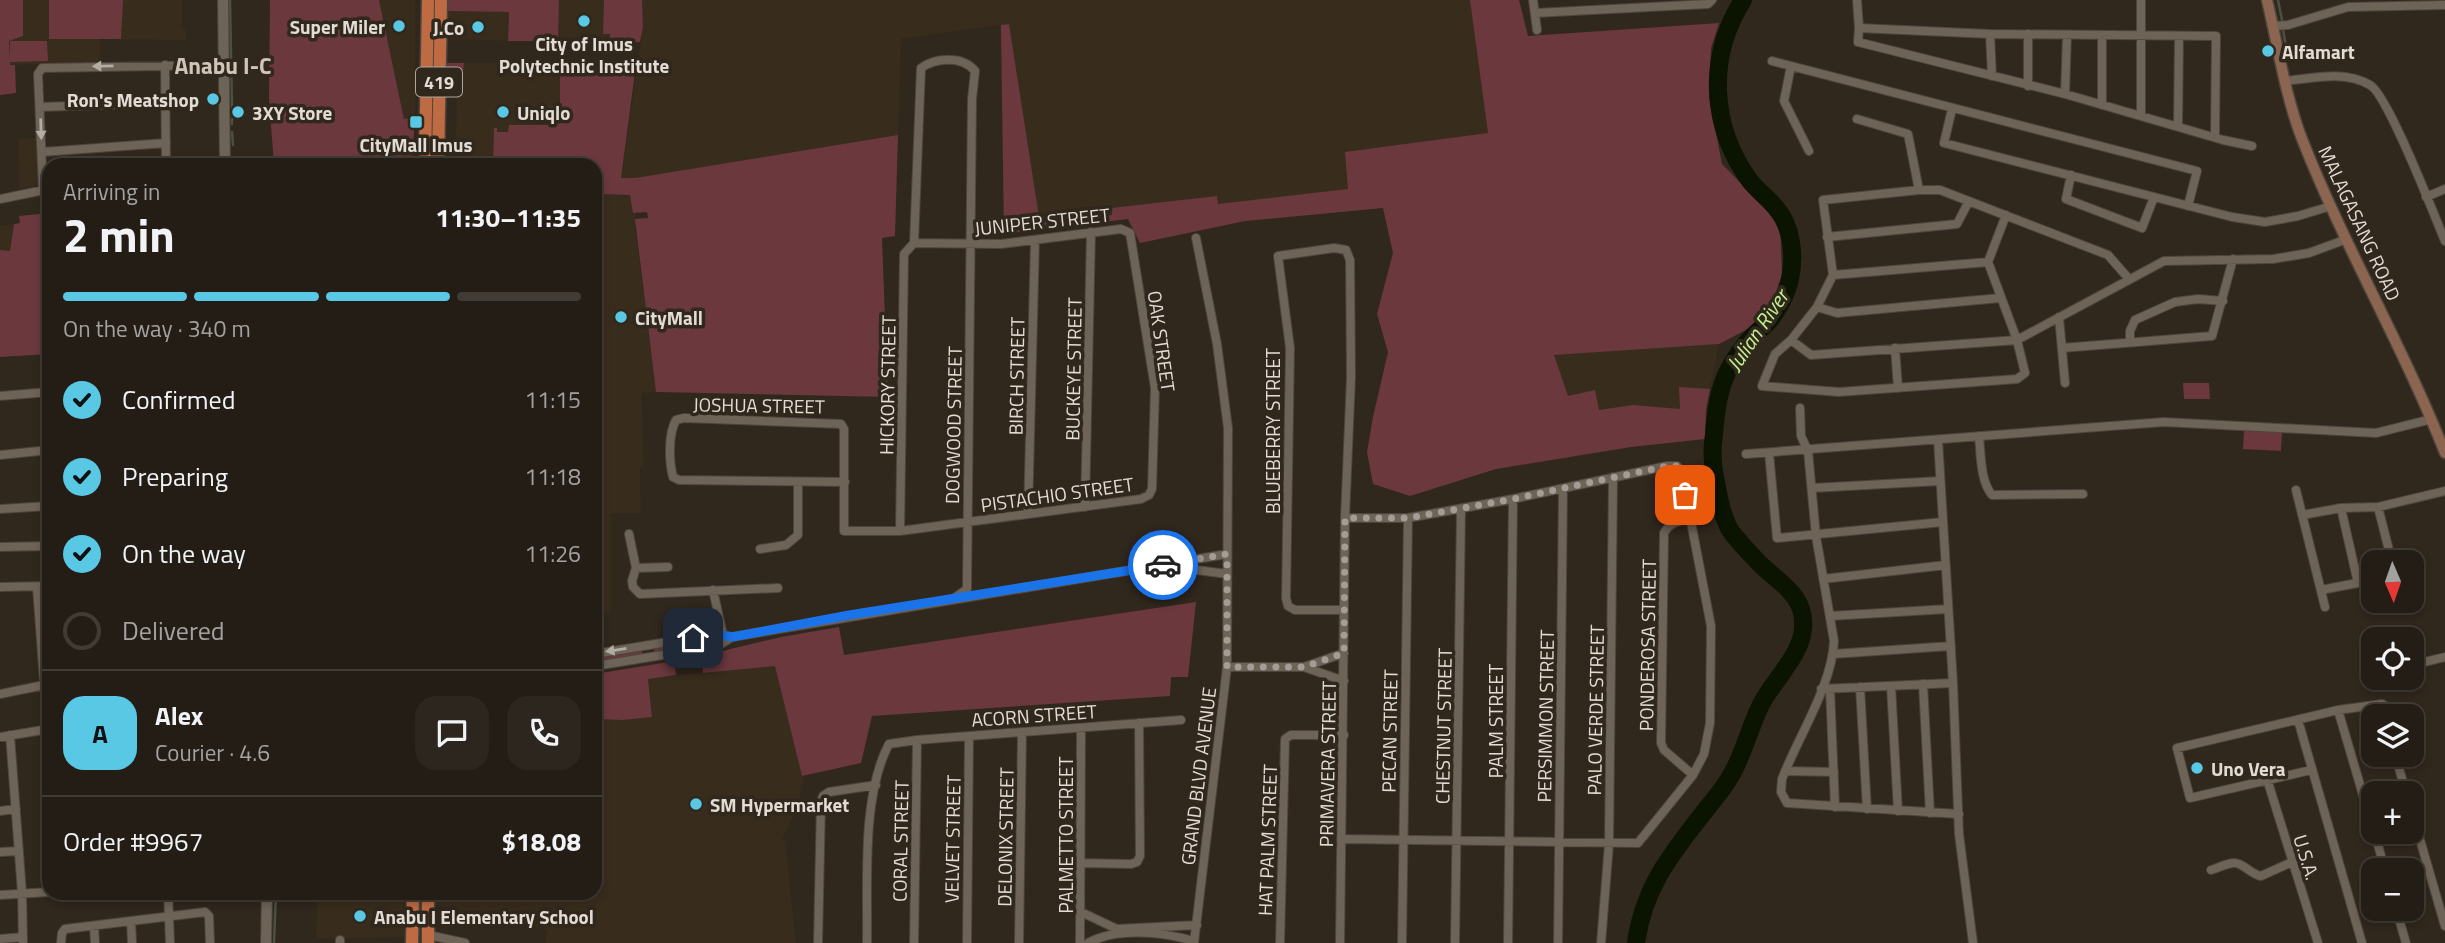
<!DOCTYPE html>
<html lang="en">
<head>
<meta charset="utf-8">
<style>
  :root { --surface:#241d16; --page:#2c261f; --text:#f1f3f6; --muted:#a3a2a1; --line:#413b35; --accent:#59c8e5 }
  body { margin:0; font-family:"Titillium Web",sans-serif; background:var(--page); color:var(--text); height:100vh; display:flex; flex-direction:column; font-size:26px; white-space:nowrap }
  * { box-sizing:border-box; margin:0 }
  p { font-size:23px; color:var(--muted) }
  .icon { flex:none; width:38px; height:38px; fill:none; stroke:currentColor; stroke-width:2; stroke-linecap:round; stroke-linejoin:round }
  .map { position:relative; flex:1; overflow:hidden }
  .details { position:absolute; left:42px; top:158px; width:560px; height:742px; display:flex; flex-direction:column; background:var(--surface); border-radius:21px; box-shadow:0 4px 10px #0003,0 0 0 2px var(--line) }
  .details>* { flex:none }
  .needle { width:46px; rotate:178deg }
  .tools { position:absolute; left:2361px; top:550px; display:grid; gap:14px }
  .tools a { display:grid; place-items:center; width:63px; height:63px; border-radius:14px; background:var(--surface); box-shadow:0 4px 10px #0003,0 0 0 2px var(--line); font-size:35px }
  .pin { position:absolute; display:grid; place-items:center; width:60px; height:60px; color:#fff; margin:-30px; border-radius:14px; box-shadow:0 4px 10px #0006 }
  .courier { position:absolute; display:grid; place-items:center; width:70px; height:70px; margin:-35px; border:5px solid #1a73e8; border-radius:50%; background:#fff; color:#222; box-shadow:0 2px 9px #0007 }
  .overview em { font-style:normal; font-weight:700 }
  .overview div { display:flex; flex-direction:column-reverse }
  .overview { display:flex; align-items:center; justify-content:space-between; height:119px; padding:0 21px }
  h1 { font-size:46px; font-weight:700; line-height:52px }
  .bar { display:grid; grid-template-columns:repeat(4,1fr); gap:10px 7px; align-content:center; height:84px; padding:0 21px }
  .bar i { height:9px; border-radius:5px; background:var(--line) }
  .bar .on { background:var(--accent) }
  .bar p { grid-column:span 4 }
  .line { display:flex; align-items:center; gap:18px; padding:0 21px; border-top:2px solid var(--line) }
  .line div { flex:1 }
  .round { display:grid; place-items:center; flex:none; width:74px; height:74px; border-radius:21px; background:var(--page) }
  ol { padding:0 21px; list-style:none }
  li { display:flex; align-items:center; gap:21px; height:77px }
  li p { margin-inline-start:auto }
  li .icon { padding:7px; border-radius:50%; background:var(--accent); color:#111; stroke-width:4 }
  li:last-child { color:var(--muted) }
  li i { width:38px; height:38px; border:4px solid var(--line); border-radius:50% }
  .map>svg:first-child { display:block }
  .built { fill:#382c1c }
  .green { fill:#6b383e }
  .lines { fill:none; stroke-linecap:round; stroke-linejoin:round }
  .stream { stroke:#4b5041; stroke-width:2.5 }
  .river { stroke:#0a1401; stroke-width:18 }
  .minor-casing { stroke:#4d453d; stroke-width:10 }
  .tertiary-casing { stroke:#4d453d; stroke-width:12 }
  .secondary-casing { stroke:#4d453d; stroke-width:13 }
  .trunk-casing { stroke:#4d453d; stroke-width:15 }
  .minor { stroke:#6d6357; stroke-width:8 }
  .tertiary { stroke:#6d6357; stroke-width:10 }
  .secondary { stroke:#8c6550; stroke-width:10 }
  .trunk { stroke:#be6a43; stroke-width:12 }
  .oneway { fill:#b3aca3 }
  .done { stroke:#a49d95; stroke-width:7; stroke-dasharray:0 12.6 }
  .route { stroke:#1a73e8; stroke-width:9 }
  .poi-dot { fill:#59c8e5; stroke:#30271d; stroke-width:2.5 }
  .labels { text-anchor:middle; dominant-baseline:central; stroke-width:7; stroke-linejoin:round; paint-order:stroke }
  .shield { fill:#30271d; stroke:#ada69e; stroke-width:2 }
  .shield-label { font-size:18px; font-weight:bold; fill:#e2dcd5 }
  .poi-label { font-size:19px; font-weight:bold; fill:#e2dcd5; stroke:#30271d; text-anchor:start }
  .street-label { font-size:19px; fill:#e2dcd5; stroke:#30271d }
  .water-label { font-size:21px; font-style:italic; fill:#c2f490; stroke:#30271d }
  .quarter-label { font-size:23px; font-weight:bold; fill:#d0c5b8; stroke:#30271d }
</style>
</head>
<body>
<div class="map">
<svg width="2445" height="943" viewBox="0 0 2445 943">
  <rect width="100%" height="100%" fill="#30271d"/>
  <path class="built" d="M23,0H182V29L186,30V40L100,39V63L9,65V41L23,36Z
    M379,0H415V117L404,119Z
    M555,0H615L614,42L554,41Z
    M642,0H1519L1528,36L1719,23L1711,48L1709,97L1716,144L1722,165L1780,223L1782,275L1772,305L1746,330L1719,344L1706,409L1705,439L1631,447L1496,469L1410,496L1373,484L1367,452L1373,417L1388,352L1377,314L1393,253L1383,208L1245,221L1140,243L1128,219L1004,234L1000,25L901,39L898,135L635,178H621L643,27Z
    M447,11L509,12L508,41L451,39L447,32Z
    M448,63H560V107L549,125H509L508,164H450V142L456,138L457,84L446,77Z
    M36,138L38,185L19,189L18,139Z
    M595,194L634,196L636,233L656,392L642,393L643,467H640L641,513H611V613H595Z
    M14,224L10,251L0,250V226Z
    M775,665L804,780L796,812L782,838L785,840L796,943H545L547,930L435,905L436,893H439L595,892V719L623,720L652,717L648,678Z
    M318,893H404V937L316,939Z"/>
  <path class="green" d="M0,0H23V36L9,41V61L10,41H47L48,61L10,62V65H15L16,93L0,95Z
    M49,0H123L121,39H49Z
    M270,0H379L404,119L415,117L412,164H274L269,100Z
    M447,0H559L558,41H508L509,12L447,11Z
    M604,0H642L643,27L640,42H610V34H603Z
    M1470,0H1519L1528,36L1719,23L1711,48L1709,97L1722,164L1780,223L1782,275L1772,305L1746,330L1719,344L1554,355L1568,396L1595,390L1599,410L1633,405L1680,409L1679,387L1710,389L1706,409L1705,439L1631,447L1496,469L1410,496L1373,484L1367,452L1373,417L1388,352L1377,314L1393,253L1383,208L1245,221L1140,243L1128,219L1004,234L1001,25L1009,24L1039,217L1094,209L1096,218L1112,215L1111,208L1217,196L1218,204L1348,189L1345,152L1488,133Z
    M447,63H464L463,71L456,72V83L446,77Z
    M560,63L636,65L621,178H635L898,135L895,236L882,238L888,397L656,392L635,219L648,218L647,212L633,213L630,195L595,194V164H493L494,128H497V132H508L509,125H549V106H560Z
    M49,213V354L0,357V250L10,251L14,224L20,223L19,216Z
    M2183,383H2209L2210,399H2184Z
    M2244,430L2282,431L2281,451L2243,449Z
    M1196,602L1188,677H1171L1170,696L872,716L861,763L802,776L775,666L703,673L701,656L781,637L839,627L844,655Z
    M718,638L720,642L654,652L655,648Z
    M641,650L643,654L595,663V658Z
    M674,661L676,675L648,679L652,717L623,720L595,719V674Z"/>
  <g class="lines">
    <path class="stream" d="M230,0L232,107
      M2278,0L2282,20
      M2283,30L2286,46
      M232,119V124
      M232,132L233,145
      M233,164V157
      M274,943L276,892"/>
    <path class="river" d="M1636,943C1644,885 1673,852 1708,807C1715,798 1724,788 1730,777C1745,753 1750,723 1764,699C1777,677 1801,654 1803,629C1806,596 1781,584 1761,565C1751,555 1741,544 1732,533C1722,519 1718,493 1715,477C1712,464 1712,448 1714,434C1717,395 1722,372 1748,341C1754,334 1762,329 1768,322C1777,312 1787,293 1790,279C1795,256 1792,226 1776,208C1768,198 1758,191 1750,181C1710,126 1707,57 1743,0"/>
    <g class="minor-casing">
      <path id="minor" d="M1533,0L1537,30
        M1857,0L1859,28
        M2141,0V116
        M1535,13L1708,4L1712,0
        M2273,26L2288,25L2348,7L2445,5
        M1990,34L1992,76
        M2102,36V105
        M1772,61L2197,171L2188,206
        M165,65L166,164
        M1791,66L1784,101L1809,151
        M2285,81C2313,78 2345,70 2370,85C2388,95 2434,215 2445,241
        M2028,86V34
        M2065,94L2067,35
        M40,107L166,103
        M1952,109L1944,143L2232,217L2265,222L2298,216L2331,206
        M1857,119L1908,134L1919,190
        M2178,125L2179,36
        M2215,137L2216,36L1990,34L1859,28L1858,42L2065,94L2223,140L2252,146
        M42,152L166,143
        M2071,175L2066,199L2142,228L2154,197
        M43,190L38,74L42,68L223,65
        M2426,197L2445,189
        M0,199L49,189
        M1827,237L1957,224L1969,201
        M914,243L921,68C935,58 962,55 975,71L972,99L967,589L953,599
        M1988,262L2006,215
        M1833,275L1988,262L2017,340L2025,373L2017,379L1839,392L1762,386L1775,354L1791,340L1817,307L1833,275L1823,200L1919,190H1940L2108,255L2129,279
        M1817,307L1837,313L2000,298
        M2059,317L2065,383
        M1791,340L1811,355L2017,340L2164,261L2273,259L2309,253L2347,239
        M2130,342V331L2135,320L2175,302L2198,299L2223,301
        M1895,348L1898,388
        M2062,348L2212,336L2233,259
        M0,396L49,392
        M1800,408L1801,436L1808,451L1816,536L1834,641C1832,686 1798,737 1782,779L1781,792L1787,803L1959,814
        M1979,436C1981,454 1980,481 1992,495L2083,494
        M1938,440L1953,683L1959,834L1973,943
        M1769,453L1777,538L1943,522
        M1746,454L2164,422L2376,433L2432,419
        M0,455L49,450
        M845,482L679,480L673,477C669,462 668,434 676,420L684,418L841,424L844,429V531H900L1141,499L1149,495L1152,489L1155,388L1130,233L1121,229L1001,244L914,243
        M1812,488L1940,481
        M2296,490L2325,607
        M1085,507L1091,232
        M2378,507L2392,562
        M2341,508L2358,583
        M0,509L49,506
        M1028,514L1035,240
        M2302,515L2341,508L2378,507L2445,491
        M1690,519C1679,521 1670,522 1664,533L1661,743L1664,750L1693,775
        M900,531L904,254L914,243
        M629,534L636,568L632,581L633,587L640,594L778,588
        M0,547L49,546
        M760,549L786,545L798,535V482
        M1174,567L1227,574
        M636,568L668,567
        M1823,579L1946,565
        M0,587L49,586
        M37,587L49,747
        M713,590L723,635
        M2321,590L2373,580
        M1830,616L1948,609
        M595,654L716,634L732,637L1227,554
        M1833,654L1951,646
        M2412,665L2445,657
        M595,666L718,646L732,637
        M1227,667H1304L1344,681
        M1304,667L1344,653
        M1923,684L1930,813
        M1891,686L1898,811
        M1860,687L1867,809
        M1821,689L1953,683
        M1830,689L1835,807
        M0,694L44,685
        M2338,710L2373,829
        M2298,720L2362,943
        M10,735L22,893L23,943
        M0,737L49,729
        M2395,754L2406,793
        M2311,770L2190,798L2177,748L2338,710L2382,704L2389,708L2390,716
        M1785,771L1834,772
        M2267,779L2318,943
        M0,811L16,809
        M2412,812L2445,926
        M2374,831L2385,870
        M1342,839L1638,843L1693,775L1704,754L1710,723L1711,626L1681,470L1677,466H1667L1513,499L1408,518H1345
        M0,852L19,851
        M1080,863L1131,864L1137,862L1140,856L1139,723
        M2211,870C2218,868 2227,863 2234,863C2244,863 2250,874 2261,876L2292,862
        M168,892L170,943
        M0,895L49,892
        M2396,908L2406,943
        M1081,912L1117,929L1197,925
        M131,921L132,943
        M94,926L95,943
        M428,935L465,943
        M0,939L23,937
        M61,943L62,933L65,929L205,912L209,916L210,943
        M340,943V940
        M818,943L821,802L823,796L829,792L876,785
        M867,943C868,885 861,796 889,744L917,740L1181,720
        M914,943L917,740
        M967,943L969,736
        M1019,943L1022,732
        M1080,943L1081,728
        M1088,943C1117,927 1163,932 1194,941
        M1194,943L1227,667L1228,428L1217,344L1196,238
        M1280,943L1285,739L1291,735H1344
        M1340,943L1345,518L1351,377L1350,260L1346,250L1334,248L1278,256L1290,348L1286,598L1288,606L1295,610H1344
        M1402,943L1408,518
        M1455,943L1461,509
        M1508,943L1513,499
        M1558,943L1563,489
        M1601,943L1609,844L1613,477"/>
    </g>
    <g class="tertiary-casing">
      <path id="tertiary" d="M223,0L225,164
        M266,943L267,892"/>
    </g>
    <g class="secondary-casing">
      <path id="secondary" d="M2267,0C2278,46 2285,95 2302,139C2344,246 2403,346 2445,453"/>
    </g>
    <g class="trunk-casing">
      <path id="trunk" d="M425,164L428,0
        M438,164L441,0
        M412,943L413,892
        M428,943V892"/>
    </g>
    <use href="#minor" class="minor"/>
    <use href="#tertiary" class="tertiary"/>
    <use href="#secondary" class="secondary"/>
    <use href="#trunk" class="trunk"/>
  </g>
  <defs><path id="oneway-solid" d="M-6-.8H1V-3.2L6.5 0L1 3.2V.8H-6Z" transform="scale(1.75)"/></defs>
  <g class="oneway">
    <use href="#oneway-solid" transform="translate(103 66) rotate(179)"/>
    <use href="#oneway-solid" transform="translate(41 129) rotate(88)"/>
    <use href="#oneway-solid" transform="translate(616 650) rotate(171)"/>
  </g>
  <g class="lines">
    <path class="done" d="M1163,565L1227,554V667H1304L1344,653L1345,518H1408L1513,499L1667,466H1677L1681,470L1685,495"/>
    <path class="route" d="M693,638L716,634L732,637L849,615L1163,565"/>
  </g>
  <g class="poi-dot">
    <circle cx="584" cy="21" r="7"/>
    <circle cx="399" cy="26" r="7"/>
    <circle cx="478" cy="27" r="7"/>
    <circle cx="2268" cy="51" r="7"/>
    <circle cx="213" cy="99" r="7"/>
    <circle cx="238" cy="112" r="7"/>
    <circle cx="503" cy="112" r="7"/>
    <rect x="409" y="115" width="14" height="14" rx="3.5"/>
    <circle cx="621" cy="317" r="7"/>
    <circle cx="2197" cy="768" r="7"/>
    <circle cx="696" cy="804" r="7"/>
    <circle cx="360" cy="916" r="7"/>
  </g>
  <g class="labels">
    <rect class="shield" x="416" y="67.5" width="46" height="29" rx="5"/>
    <g class="shield-label">
      <text x="439" y="82">419</text>
    </g>
    <g class="poi-label">
      <text x="385" y="26" text-anchor="end">Super Miler</text>
      <text x="464" y="27" text-anchor="end">J.Co</text>
      <text x="584" y="43" text-anchor="middle">City of Imus<tspan x="584" dy="22">Polytechnic Institute</tspan></text>
      <text x="2282" y="51">Alfamart</text>
      <text x="199" y="99" text-anchor="end">Ron's Meatshop</text>
      <text x="252" y="112">3XY Store</text>
      <text x="517" y="112">Uniqlo</text>
      <text x="416" y="144" text-anchor="middle">CityMall Imus</text>
      <text x="635" y="317">CityMall</text>
      <text x="2211" y="768">Uno Vera</text>
      <text x="710" y="804">SM Hypermarket</text>
      <text x="374" y="916">Anabu I Elementary School</text>
    </g>
    <g class="street-label">
      <text transform="translate(1042 221) rotate(-6)">JUNIPER STREET</text>
      <text transform="translate(2360 223) rotate(65)">MALAGASANG ROAD</text>
      <text transform="translate(1162 341) rotate(82)">OAK STREET</text>
      <text transform="translate(1073 369) rotate(-89)">BUCKEYE STREET</text>
      <text transform="translate(1016 376) rotate(-89)">BIRCH STREET</text>
      <text transform="translate(887 385) rotate(-89)">HICKORY STREET</text>
      <text transform="translate(759 405) rotate(1)">JOSHUA STREET</text>
      <text transform="translate(953 425) rotate(-89)">DOGWOOD STREET</text>
      <text transform="translate(1272 431) rotate(-90)">BLUEBERRY STREET</text>
      <text transform="translate(1057 494) rotate(-8)">PISTACHIO STREET</text>
      <text transform="translate(1647 645) rotate(-89)">PONDEROSA STREET</text>
      <text transform="translate(1595 710) rotate(-89)">PALO VERDE STREET</text>
      <text transform="translate(1034 715) rotate(-4)">ACORN STREET</text>
      <text transform="translate(1545 716) rotate(-89)">PERSIMMON STREET</text>
      <text transform="translate(1495 721) rotate(-90)">PALM STREET</text>
      <text transform="translate(1443 726) rotate(-89)">CHESTNUT STREET</text>
      <text transform="translate(1389 731) rotate(-89)">PECAN STREET</text>
      <text transform="translate(1327 764) rotate(-89)">PRIMAVERA STREET</text>
      <text transform="translate(1198 776) rotate(-83)">GRAND BLVD AVENUE</text>
      <text transform="translate(1065 835) rotate(-90)">PALMETTO STREET</text>
      <text transform="translate(1005 837) rotate(-89)">DELONIX STREET</text>
      <text transform="translate(952 839) rotate(-89)">VELVET STREET</text>
      <text transform="translate(1267 840) rotate(-88)">HAT PALM STREET</text>
      <text transform="translate(900 841) rotate(-89)">CORAL STREET</text>
      <text transform="translate(2307 857) rotate(73)">U.S.A.</text>
    </g>
    <g class="water-label">
      <text transform="translate(1757 330) rotate(-56)">Julian River</text>
    </g>
    <g class="quarter-label">
      <text x="223" y="65">Anabu I-C</text>
    </g>
  </g>
</svg>
<div class="tools">
<a><svg class="needle" viewBox="-14 -14 28 28"><path d="M0-13l5 13h-10z" fill="#e53935"/><path d="M0 13l5-13h-10z" fill="#a3a2a1"/></svg></a>
<a><svg class="icon" aria-label="locate" viewBox="0 0 24 24"><circle cx="12" cy="12" r="6"/><path d="M12 2v4M12 18v4M2 12h4M18 12h4"/></svg></a>
<a><svg class="icon" aria-label="layers" viewBox="0 0 24 24"><path d="M12 4l9 5-9 5-9-5zM3 14l9 5 9-5"/></svg></a>
<a>+</a>
<a>−</a>
</div>
<div class="pin" style="left:1685px;top:495px;background:#ea580c"><svg class="icon" aria-label="bag" viewBox="0 0 24 24"><path d="M5 8h14l-1 12H6zM9 8a3 3 0 0 1 6 0"/></svg></div>
<div class="pin" style="left:693px;top:638px;background:#1f2937"><svg class="icon" aria-label="home" viewBox="0 0 24 24"><path d="M3 11l9-7 9 7M6 9v11h12V9"/></svg></div>
<div class="courier" style="left:1163px;top:565px"><svg class="icon" aria-label="car" viewBox="0 0 24 24"><path d="M5 17H2v-5l4-1 3-4h7l3 4 3 1v5h-3M9 17h6M6 11h13"/><circle cx="7" cy="17" r="2"/><circle cx="17" cy="17" r="2"/></svg></div>
<section class="details">
<div class="overview"><div><h1>2 min</h1><p>Arriving in</p></div><em>11:30–11:35</em></div>
<div class="bar"><i class="on"></i><i class="on"></i><i class="on"></i><i></i><p>On the way · 340 m</p></div>
<ol>
<li><svg class="icon" aria-label="check" viewBox="0 0 24 24"><path d="M5 12l5 5 9-10"/></svg>Confirmed<p>11:15</p></li>
<li><svg class="icon" aria-label="check" viewBox="0 0 24 24"><path d="M5 12l5 5 9-10"/></svg>Preparing<p>11:18</p></li>
<li><svg class="icon" aria-label="check" viewBox="0 0 24 24"><path d="M5 12l5 5 9-10"/></svg>On the way<p>11:26</p></li>
<li><i></i>Delivered</li>
</ol>
<div class="line" style="height:126px"><b class="round" style="background:var(--accent);color:#111">A</b><div><b>Alex</b><p>Courier · 4.6</p></div><a class="round"><svg class="icon" aria-label="chat" viewBox="0 0 24 24"><path d="M4 5h16v11H9l-5 4z"/></svg></a><a class="round"><svg class="icon" aria-label="phone" viewBox="0 0 24 24"><path d="M5 4h4l2 5-3 2q2 4 5 5l2-3 5 2v4C11 20 4 13 5 4z"/></svg></a></div>
<div class="line" style="height:91px"><div>Order #9967</div><b>$18.08</b></div>
</section>
</div>
</body>
</html>
